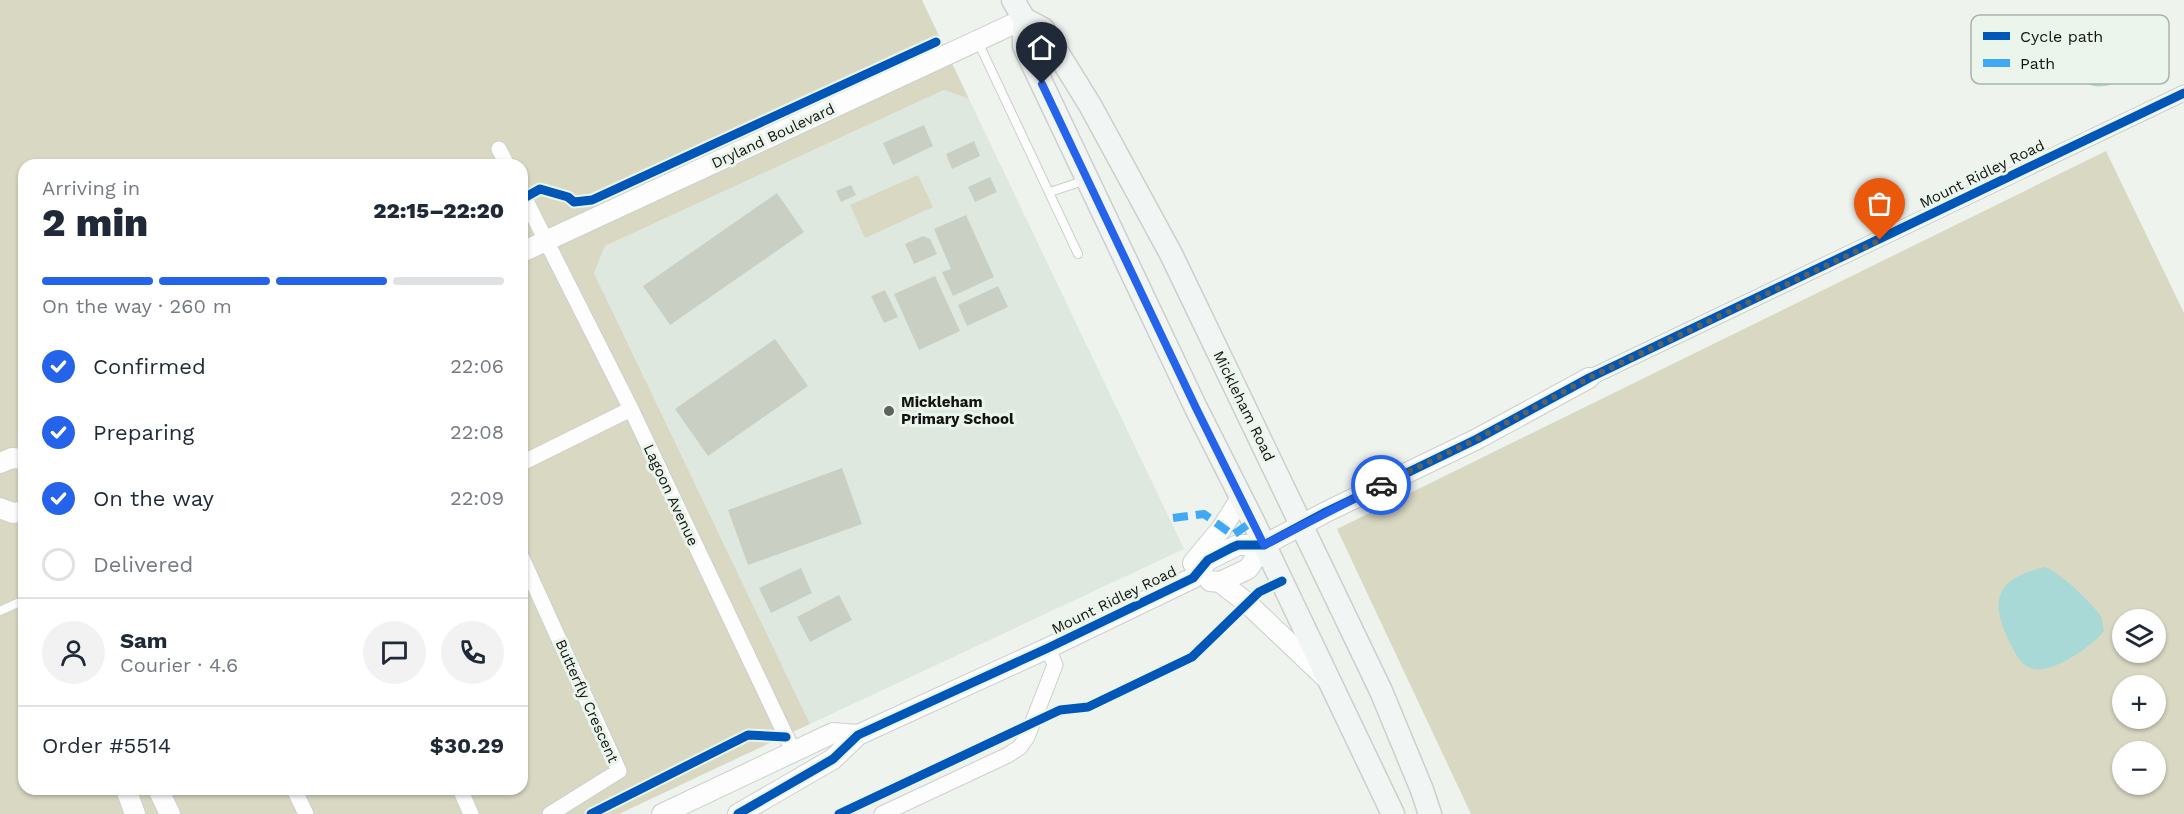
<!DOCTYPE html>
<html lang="en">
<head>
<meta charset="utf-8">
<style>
  :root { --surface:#fff; --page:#f2f2f3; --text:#1f2937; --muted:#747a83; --line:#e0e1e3; --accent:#2563eb }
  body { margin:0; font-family:"Work Sans",sans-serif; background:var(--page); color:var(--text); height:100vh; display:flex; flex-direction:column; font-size:22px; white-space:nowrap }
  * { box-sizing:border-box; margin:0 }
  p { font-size:20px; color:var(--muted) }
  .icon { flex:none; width:33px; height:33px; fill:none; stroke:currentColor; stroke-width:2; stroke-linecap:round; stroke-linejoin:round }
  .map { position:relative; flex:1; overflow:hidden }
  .details { position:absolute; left:18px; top:159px; width:510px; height:636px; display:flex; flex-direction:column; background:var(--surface); border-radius:18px; box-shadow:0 2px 4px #0004 }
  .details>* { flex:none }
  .buttons { position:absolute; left:2112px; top:609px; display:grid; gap:12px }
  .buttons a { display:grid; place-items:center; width:54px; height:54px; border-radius:50%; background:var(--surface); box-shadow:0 2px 4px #0004; font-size:30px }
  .pin { position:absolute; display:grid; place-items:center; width:51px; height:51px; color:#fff; margin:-62px -26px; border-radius:50% 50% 50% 0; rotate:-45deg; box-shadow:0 0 6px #0007 }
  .pin .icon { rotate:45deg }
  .courier { position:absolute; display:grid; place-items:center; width:60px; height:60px; margin:-30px; border:4px solid #2563eb; border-radius:50%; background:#fff; color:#222; box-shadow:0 2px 8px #0007 }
  .overview em { font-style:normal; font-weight:800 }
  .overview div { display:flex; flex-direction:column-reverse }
  .overview { display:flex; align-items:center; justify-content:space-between; height:102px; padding:0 24px }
  h1 { font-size:39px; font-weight:800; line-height:45px }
  .bar { display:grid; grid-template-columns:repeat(4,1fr); gap:9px 6px; align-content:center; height:72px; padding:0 24px }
  .bar i { height:8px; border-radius:4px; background:var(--line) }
  .bar .on { background:var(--accent) }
  .bar p { grid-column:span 4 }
  .line { display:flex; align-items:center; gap:15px; padding:0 24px; border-top:2px solid var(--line) }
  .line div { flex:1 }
  .round { display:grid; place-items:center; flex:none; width:63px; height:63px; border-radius:32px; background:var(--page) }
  ol { padding:0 24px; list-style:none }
  li { display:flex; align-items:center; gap:18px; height:66px }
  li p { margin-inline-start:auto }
  li .icon { padding:6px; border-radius:50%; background:var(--accent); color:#fff; stroke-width:4 }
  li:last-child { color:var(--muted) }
  li i { width:33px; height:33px; border:3px solid var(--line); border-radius:50% }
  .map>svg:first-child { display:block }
  .built { fill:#dee8de }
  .green { fill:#d9d8c3; fill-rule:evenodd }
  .water { fill:#a9d9d6 }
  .building { fill:#cacfc4 }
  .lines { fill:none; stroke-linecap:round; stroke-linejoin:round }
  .service-casing { stroke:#cccfcc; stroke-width:10 }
  .minor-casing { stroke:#cccfcc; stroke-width:17 }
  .tertiary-casing { stroke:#cccfcc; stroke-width:22 }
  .secondary-casing { stroke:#cccfcc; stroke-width:25 }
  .service { stroke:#fcfdfc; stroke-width:8 }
  .minor { stroke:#fcfdfc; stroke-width:15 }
  .tertiary { stroke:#fcfdfc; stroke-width:20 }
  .secondary { stroke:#f1f6f4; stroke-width:22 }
  .quiet { stroke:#3fa9f5; stroke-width:8; stroke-dasharray:15 8; stroke-linecap:butt }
  .cycleway-casing { stroke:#ecf5ec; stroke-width:13 }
  .cycleway { stroke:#0057b8; stroke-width:9 }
  .done { stroke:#5e625e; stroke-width:6; stroke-dasharray:0 10.8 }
  .route { stroke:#2563eb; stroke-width:8 }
  .poi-dot { fill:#5e625e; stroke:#ecf5ec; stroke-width:2 }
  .labels { text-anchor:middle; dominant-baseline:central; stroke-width:6; stroke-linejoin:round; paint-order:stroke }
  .street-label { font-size:15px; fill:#111411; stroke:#ecf5ec }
  .poi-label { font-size:15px; font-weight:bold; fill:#111411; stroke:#ecf5ec; text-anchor:start }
  .key { fill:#ecf5ec; stroke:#aab2aa; stroke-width:1.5 }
  .key-label { font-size:16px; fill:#111411 }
</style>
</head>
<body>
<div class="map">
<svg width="2184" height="814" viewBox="0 0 2184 814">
  <rect width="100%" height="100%" fill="#eef3ee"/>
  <path class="built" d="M944,90L969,99L1184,549L810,724L594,273L605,246Z"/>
  <path class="green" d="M0,0H922L969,99L944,90L605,246L594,273L810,724L619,814H0ZM24,165H522V789H24Z
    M2106,151L2184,313V814H1471L1337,529ZM2122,620H2156V652H2122ZM2122,686H2156V718H2122ZM2122,752H2156V784H2122Z
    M918,175L933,207L865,238L850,205Z"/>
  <path class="water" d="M2104,29C2113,37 2116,47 2126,55C2135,94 2074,96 2076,65C2076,60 2081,54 2084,49C2089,41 2095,32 2104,29Z
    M2045,567C2058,571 2095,605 2101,617C2103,621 2103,627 2104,631C2092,646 2054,673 2034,669C2022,667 2017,656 2012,647C1989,603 1993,579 2045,567Z"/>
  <path class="building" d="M924,125L933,146L893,165L883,143Z
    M974,141L980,156L952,169L946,154Z
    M990,177L997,192L975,202L968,187Z
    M851,185L856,195L841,202L836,191Z
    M777,193L804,232L670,325L643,286Z
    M966,215L994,277L953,296L942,272L951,269L934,229Z
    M923,236L930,239L937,254L914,264L905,244Z
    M935,276L960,331L919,350L894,294Z
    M998,286L1008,307L967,326L958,305Z
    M885,290L898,317L884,323L871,296Z
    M775,339L808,386L708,456L675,409Z
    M842,468L862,524L748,565L728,510Z
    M801,568L812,593L771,613L759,588Z
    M839,595L852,620L810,642L797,617Z"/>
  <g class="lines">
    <g class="service-casing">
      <path id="service" d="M978,42L1078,254
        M1050,192L1086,180
        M0,611L24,600"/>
    </g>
    <g class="minor-casing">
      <path id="minor" d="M499,149L507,165
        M522,193L631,409L793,751
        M1589,378L2184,93
        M522,463L631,409
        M522,558L619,771L550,814
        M294,789L306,814
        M460,789L471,814
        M882,814L1008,755L1020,747L1027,737L1055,665L1048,648"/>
    </g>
    <g class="tertiary-casing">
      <path id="tertiary" d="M522,252L1024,19
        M0,463L12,458L24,459
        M0,508L13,513L24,511
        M1193,563L1222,528L1241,498
        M1210,581L1220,582L1248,569L1264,545
        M1220,582L1247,603L1326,678
        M126,789L135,814
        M158,789L170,814
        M662,814L833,733L858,735
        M738,814L833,759L858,735L1048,648L1193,578L1208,560L1238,545H1264L1326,512L1477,439L1589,378"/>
    </g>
    <g class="secondary-casing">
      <path id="secondary" d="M1013,0L1024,19V46L1196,408L1253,521L1393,814
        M1024,19L1043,29L1090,105L1171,254L1381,691L1422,790L1430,814"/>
    </g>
    <use href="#service" class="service"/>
    <use href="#minor" class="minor"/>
    <use href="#tertiary" class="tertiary"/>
    <use href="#secondary" class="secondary"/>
    <path class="quiet" d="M1173,518L1204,514L1233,535L1253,521"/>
    <g class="cycleway-casing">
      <path id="cycleway" d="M522,199L540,189L568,197L574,202L592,200L936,42
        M591,814L748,735L786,737
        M738,814L833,759L858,735L1048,648L1193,578L1208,560L1231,548L1238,545H1264L1326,512L1477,439L1589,378L2184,93
        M839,814L1060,710L1088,707L1192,657L1259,592L1282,581"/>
    </g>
    <use href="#cycleway" class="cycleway"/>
  </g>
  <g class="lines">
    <path class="done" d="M1381,485L1477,439L1589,378L1880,240"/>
    <path class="route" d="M1042,84L1196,408L1264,545L1381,485"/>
  </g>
  <circle class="poi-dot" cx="889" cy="411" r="6"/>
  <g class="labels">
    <g class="street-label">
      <text transform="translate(773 136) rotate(-25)">Dryland Boulevard</text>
      <text transform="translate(1982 174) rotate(-26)">Mount Ridley Road</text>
      <text transform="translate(1244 406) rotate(64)">Mickleham Road</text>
      <text transform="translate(671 495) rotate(65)">Lagoon Avenue</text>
      <text transform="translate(1114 600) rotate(-26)">Mount Ridley Road</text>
      <text transform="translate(587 701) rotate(66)">Butterfly Crescent</text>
    </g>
    <g class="poi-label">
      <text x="901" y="402">Mickleham<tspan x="901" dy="17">Primary School</tspan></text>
    </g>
  </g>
  <rect x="1971" y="15" width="198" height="69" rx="9" class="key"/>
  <rect x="1983" y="32" width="27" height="8" fill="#0057b8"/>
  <rect x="1983" y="59" width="27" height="8" fill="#3fa9f5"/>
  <g class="key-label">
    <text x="2020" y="42">Cycle path</text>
    <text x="2020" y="69">Path</text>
  </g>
</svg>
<div class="buttons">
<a><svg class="icon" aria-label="layers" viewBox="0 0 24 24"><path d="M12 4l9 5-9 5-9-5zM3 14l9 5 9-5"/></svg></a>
<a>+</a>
<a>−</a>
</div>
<div class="pin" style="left:1880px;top:240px;background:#ea580c"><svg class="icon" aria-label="bag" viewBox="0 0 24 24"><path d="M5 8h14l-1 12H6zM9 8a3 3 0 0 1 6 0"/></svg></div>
<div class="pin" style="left:1042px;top:84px;background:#1f2937"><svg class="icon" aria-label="home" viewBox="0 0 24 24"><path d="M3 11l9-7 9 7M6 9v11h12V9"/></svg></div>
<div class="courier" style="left:1381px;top:485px"><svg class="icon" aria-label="car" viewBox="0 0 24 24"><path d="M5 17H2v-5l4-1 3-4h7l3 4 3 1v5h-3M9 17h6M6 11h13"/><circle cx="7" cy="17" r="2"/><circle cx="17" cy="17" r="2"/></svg></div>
<section class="details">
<div class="overview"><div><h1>2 min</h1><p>Arriving in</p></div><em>22:15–22:20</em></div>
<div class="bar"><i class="on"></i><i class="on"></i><i class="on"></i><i></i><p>On the way · 260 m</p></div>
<ol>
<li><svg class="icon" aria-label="check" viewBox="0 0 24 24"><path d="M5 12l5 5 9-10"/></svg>Confirmed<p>22:06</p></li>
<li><svg class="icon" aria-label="check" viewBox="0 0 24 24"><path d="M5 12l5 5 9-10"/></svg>Preparing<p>22:08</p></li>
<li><svg class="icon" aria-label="check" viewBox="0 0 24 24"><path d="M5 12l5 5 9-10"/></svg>On the way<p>22:09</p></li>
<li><i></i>Delivered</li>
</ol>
<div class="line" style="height:108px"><a class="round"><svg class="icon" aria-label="person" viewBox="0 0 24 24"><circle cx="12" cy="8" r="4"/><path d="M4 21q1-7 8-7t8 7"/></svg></a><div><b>Sam</b><p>Courier · 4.6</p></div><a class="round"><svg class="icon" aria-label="chat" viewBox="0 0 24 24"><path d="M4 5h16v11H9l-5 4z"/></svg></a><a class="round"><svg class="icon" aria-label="phone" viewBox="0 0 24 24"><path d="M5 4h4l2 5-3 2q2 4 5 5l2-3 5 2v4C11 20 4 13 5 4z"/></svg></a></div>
<div class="line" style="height:78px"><div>Order #5514</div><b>$30.29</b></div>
</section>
</div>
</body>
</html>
